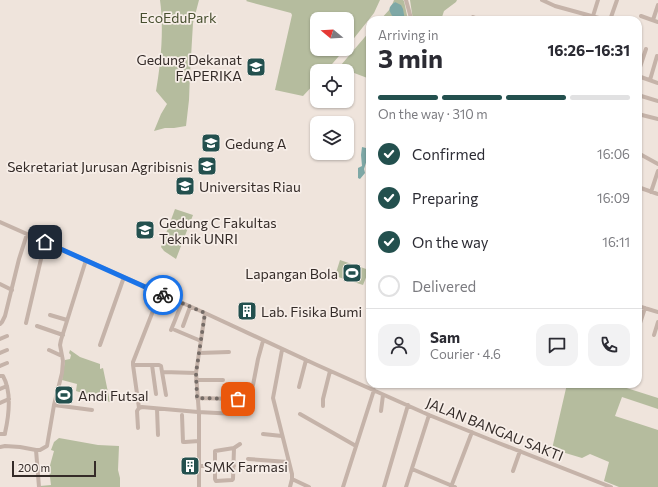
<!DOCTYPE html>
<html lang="en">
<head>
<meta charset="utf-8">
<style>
  :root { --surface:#fff; --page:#f2f2f3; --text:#2b2b33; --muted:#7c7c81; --line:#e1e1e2; --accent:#23504e }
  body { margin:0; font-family:Commissioner,sans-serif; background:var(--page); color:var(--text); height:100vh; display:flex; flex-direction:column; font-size:15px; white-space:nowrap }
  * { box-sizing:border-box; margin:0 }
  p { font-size:13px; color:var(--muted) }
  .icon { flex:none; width:22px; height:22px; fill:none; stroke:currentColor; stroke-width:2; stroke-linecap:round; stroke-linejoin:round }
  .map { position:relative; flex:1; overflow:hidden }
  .panel { position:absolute; left:366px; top:16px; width:276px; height:372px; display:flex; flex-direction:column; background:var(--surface); border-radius:12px; box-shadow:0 1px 3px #0004 }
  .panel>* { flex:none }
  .needle { width:26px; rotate:288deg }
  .controls { position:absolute; left:310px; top:12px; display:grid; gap:8px }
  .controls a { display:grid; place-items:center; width:44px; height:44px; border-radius:8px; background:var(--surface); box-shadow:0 1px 3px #0004; font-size:20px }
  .scale { position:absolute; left:12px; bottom:10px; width:84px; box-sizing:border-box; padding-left:4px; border:2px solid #342b28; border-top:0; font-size:11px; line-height:14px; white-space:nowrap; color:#342b28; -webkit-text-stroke:3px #f7eee8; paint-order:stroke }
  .pin { position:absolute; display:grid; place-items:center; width:34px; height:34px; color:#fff; margin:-17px; border-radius:8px; box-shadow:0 2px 6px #0006 }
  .courier { position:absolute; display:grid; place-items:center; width:40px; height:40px; margin:-20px; border:3px solid #1a73e8; border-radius:50%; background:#fff; color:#222; box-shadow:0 1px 5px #0007 }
  .summary em { font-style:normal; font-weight:700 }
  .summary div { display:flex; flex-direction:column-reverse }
  .summary { display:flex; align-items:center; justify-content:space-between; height:68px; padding:0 12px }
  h1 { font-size:26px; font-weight:700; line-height:30px }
  .bar { display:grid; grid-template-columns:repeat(4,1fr); gap:6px 4px; align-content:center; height:48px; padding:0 12px }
  .bar i { height:5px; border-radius:3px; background:var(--line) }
  .bar .selected { background:var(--accent) }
  .bar p { grid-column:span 4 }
  .line { display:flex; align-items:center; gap:10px; padding:0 12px; border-top:1px solid var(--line) }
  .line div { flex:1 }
  .round { display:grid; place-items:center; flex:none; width:42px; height:42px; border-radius:12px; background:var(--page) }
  ol { padding:0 12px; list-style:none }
  li { display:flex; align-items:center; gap:12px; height:44px }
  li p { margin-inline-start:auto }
  li .icon { padding:4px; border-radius:50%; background:var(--accent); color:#fff; stroke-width:4 }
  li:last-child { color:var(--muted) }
  li i { width:22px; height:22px; border:2px solid var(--line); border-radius:50% }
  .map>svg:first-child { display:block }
  .green { fill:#b5bc9e }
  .water { fill:#7ea8a6 }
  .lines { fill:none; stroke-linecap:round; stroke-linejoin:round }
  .minor { stroke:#c5b3a9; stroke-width:4 }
  .done { stroke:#756c67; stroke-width:4; stroke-dasharray:0 7.2 }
  .route { stroke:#1a73e8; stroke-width:5 }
  .labels { text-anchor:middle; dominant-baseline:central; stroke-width:3.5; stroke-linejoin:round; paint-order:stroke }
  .park-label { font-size:14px; fill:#474f2f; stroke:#f7eee8 }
  .poi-label { font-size:14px; fill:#342b28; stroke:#f7eee8; text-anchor:start }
  .street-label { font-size:14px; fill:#342b28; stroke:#f7eee8 }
</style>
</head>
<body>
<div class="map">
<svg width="658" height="487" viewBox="0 0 658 487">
  <rect width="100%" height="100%" fill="#efe4dc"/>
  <path class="green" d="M160,0H199L193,23L190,74L189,100L186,126L174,128H165L154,131L161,114L167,104L156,91C161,62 164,29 160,0Z
    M247,0H380L374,13L347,47V19H317V49H345L326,71H317V81L303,96L275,90L292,15L291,13L246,1Z
    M394,0H403L404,1L408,20H405V17L395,2L392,5Z
    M410,0H457L456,2L444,11L441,20H413Z
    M390,9L391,13L395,20H380Z
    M370,31V79L341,68V65Z
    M175,209L193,215L176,259L164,251L161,247Z
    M340,260L369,270L363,285L335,276Z
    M70,350L80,357L100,364V369L103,368L110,402L76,391L77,384L62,380L65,360L70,359L71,355L69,353Z
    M567,384H614L658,398V409L622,397L615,416L658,430V487H619L604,481L609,462L590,454L582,458L552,449Z
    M59,438L98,445L119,446L118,470L120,478V487H40V486L51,485L49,469L54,451L51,450L54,442Z"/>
  <path class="water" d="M395,2L401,5L403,9L405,20H395C391,13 385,9 395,2Z
    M362,147L370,149V150L364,169L365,173L360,179L358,178V168L362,166L361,155Z"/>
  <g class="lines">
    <path class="minor" d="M406,0L411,18
      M542,0L555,6L606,20
      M593,16L598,0
      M641,16L658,22
      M473,17L481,20
      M610,20L617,0
      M653,20L658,5
      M638,73L646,49
      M638,76L658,83
      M650,80L657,56
      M638,95L658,101
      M638,114L658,119
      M638,153L658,164
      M638,187L658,194
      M651,192L658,171
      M0,222L205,313L317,365L429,415L496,442L611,487
      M0,284L12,290
      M638,306L658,312
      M50,315L67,320
      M26,323L45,242
      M0,324L2,322L5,316L19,259L27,234
      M37,326L63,335
      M183,326L190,307
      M638,329L645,308
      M171,330L182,303
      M175,330L201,341
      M654,335L658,322
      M0,339L7,336
      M100,345L124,277
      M49,350L62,356
      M282,350L273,398L292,474V479L290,487
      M0,353L7,350
      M199,353L229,352
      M133,365H159L161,366L166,395
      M152,365L156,394
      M0,366L7,363
      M163,372L196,373
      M0,376H3C12,392 9,415 5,433V434H0
      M196,380H223
      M253,385L258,359L263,341
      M299,387L306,360
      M0,389L7,386
      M197,398L238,399L240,400L242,412
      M0,403L9,399
      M54,405L92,410
      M323,406V399L330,371
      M139,408L133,365V362L160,293
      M157,409L158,435
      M232,411V399
      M381,411L383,395
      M300,414L356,446
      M182,415L183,442H185L199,441
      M138,428L137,411L139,408L142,407L198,412L236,414
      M263,434L282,436
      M0,447L5,446L20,447L36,450H40L47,446L54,405L62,373L63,361L60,345L61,340L86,260
      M234,448L233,479L232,480L216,481L215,479V451Z
      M234,448L240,444
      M36,450L39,487
      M248,459L288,462
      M199,466H234
      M412,469L455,487
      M513,471L520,451
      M292,479L309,487
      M199,487V414L196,373L205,313
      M343,487L374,390
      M384,487L408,405
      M406,487L429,415
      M451,487L472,432"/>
  </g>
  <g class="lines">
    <path class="done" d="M163,295L205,313L196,373L197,398L238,399"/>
    <path class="route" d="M45,242L163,295"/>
  </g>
  <defs>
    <g id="university-square" transform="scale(1)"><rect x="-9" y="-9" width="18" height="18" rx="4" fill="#23504e" stroke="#f7eee8"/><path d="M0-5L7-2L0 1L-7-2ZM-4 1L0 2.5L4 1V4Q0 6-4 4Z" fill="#fff"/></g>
    <g id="stadium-square" transform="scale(1)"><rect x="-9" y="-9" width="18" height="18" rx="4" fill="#23504e" stroke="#f7eee8"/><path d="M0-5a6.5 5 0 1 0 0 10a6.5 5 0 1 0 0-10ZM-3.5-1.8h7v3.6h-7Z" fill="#fff"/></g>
    <g id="building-square" transform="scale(1)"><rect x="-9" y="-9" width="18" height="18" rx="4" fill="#23504e" stroke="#f7eee8"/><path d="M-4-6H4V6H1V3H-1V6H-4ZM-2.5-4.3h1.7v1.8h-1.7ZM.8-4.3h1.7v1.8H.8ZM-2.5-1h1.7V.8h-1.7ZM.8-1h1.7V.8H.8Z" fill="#fff"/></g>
  </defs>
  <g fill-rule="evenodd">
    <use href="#university-square" x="256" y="67"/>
    <use href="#university-square" x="211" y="143"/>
    <use href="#university-square" x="207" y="166"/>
    <use href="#university-square" x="185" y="186"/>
    <use href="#university-square" x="145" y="230"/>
    <use href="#stadium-square" x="352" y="273"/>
    <use href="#building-square" x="247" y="311"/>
    <use href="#stadium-square" x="64" y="395"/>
    <use href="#building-square" x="190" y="466"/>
  </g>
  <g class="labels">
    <g class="park-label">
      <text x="178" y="17">EcoEduPark</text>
    </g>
    <g class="poi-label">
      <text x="242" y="59" text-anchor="end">Gedung Dekanat<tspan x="242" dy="16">FAPERIKA</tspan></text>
      <text x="225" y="143">Gedung A</text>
      <text x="193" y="166" text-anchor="end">Sekretariat Jurusan Agribisnis</text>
      <text x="199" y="186">Universitas Riau</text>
      <text x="159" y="222">Gedung C Fakultas<tspan x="159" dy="16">Teknik UNRI</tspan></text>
      <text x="338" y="273" text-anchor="end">Lapangan Bola</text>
      <text x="261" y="311">Lab. Fisika Bumi</text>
      <text x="78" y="395">Andi Futsal</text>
      <text x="204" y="466">SMK Farmasi</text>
    </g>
    <g class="street-label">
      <text transform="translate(495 429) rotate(22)">JALAN BANGAU SAKTI</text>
    </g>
  </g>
</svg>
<div class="controls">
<a><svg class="needle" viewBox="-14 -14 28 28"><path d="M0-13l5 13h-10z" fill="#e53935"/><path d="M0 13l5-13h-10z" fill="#7c7c81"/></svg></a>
<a><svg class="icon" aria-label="locate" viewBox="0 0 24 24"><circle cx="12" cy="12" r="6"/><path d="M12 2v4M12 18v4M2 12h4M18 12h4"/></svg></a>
<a><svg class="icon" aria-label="layers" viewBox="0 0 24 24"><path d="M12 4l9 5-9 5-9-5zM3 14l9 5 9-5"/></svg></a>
</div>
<div class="scale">200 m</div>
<div class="pin" style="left:238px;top:399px;background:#ea580c"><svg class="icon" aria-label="bag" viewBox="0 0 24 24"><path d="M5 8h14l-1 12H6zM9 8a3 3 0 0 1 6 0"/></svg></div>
<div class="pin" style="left:45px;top:242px;background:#1f2937"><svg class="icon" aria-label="home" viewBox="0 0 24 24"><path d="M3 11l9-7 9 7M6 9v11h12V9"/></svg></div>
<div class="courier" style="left:163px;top:295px"><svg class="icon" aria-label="bike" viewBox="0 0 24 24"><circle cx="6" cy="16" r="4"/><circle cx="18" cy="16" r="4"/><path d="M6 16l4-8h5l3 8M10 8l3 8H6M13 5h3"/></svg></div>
<section class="panel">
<div class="summary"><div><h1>3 min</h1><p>Arriving in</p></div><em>16:26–16:31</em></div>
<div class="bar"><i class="selected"></i><i class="selected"></i><i class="selected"></i><i></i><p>On the way · 310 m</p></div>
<ol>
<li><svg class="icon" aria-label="check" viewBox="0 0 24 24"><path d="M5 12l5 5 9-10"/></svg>Confirmed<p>16:06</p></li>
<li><svg class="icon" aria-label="check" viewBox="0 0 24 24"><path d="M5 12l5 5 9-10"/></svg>Preparing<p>16:09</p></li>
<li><svg class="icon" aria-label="check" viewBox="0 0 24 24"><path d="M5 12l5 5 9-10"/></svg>On the way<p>16:11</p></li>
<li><i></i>Delivered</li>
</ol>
<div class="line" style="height:72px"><a class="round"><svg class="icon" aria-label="person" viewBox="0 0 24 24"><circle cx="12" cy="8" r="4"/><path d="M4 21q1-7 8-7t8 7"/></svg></a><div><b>Sam</b><p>Courier · 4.6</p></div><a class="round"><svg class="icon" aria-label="chat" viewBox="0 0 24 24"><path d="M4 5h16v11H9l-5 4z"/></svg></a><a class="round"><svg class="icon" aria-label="phone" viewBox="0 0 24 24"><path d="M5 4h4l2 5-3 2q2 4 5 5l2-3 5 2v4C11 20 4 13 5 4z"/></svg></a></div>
</section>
</div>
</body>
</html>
